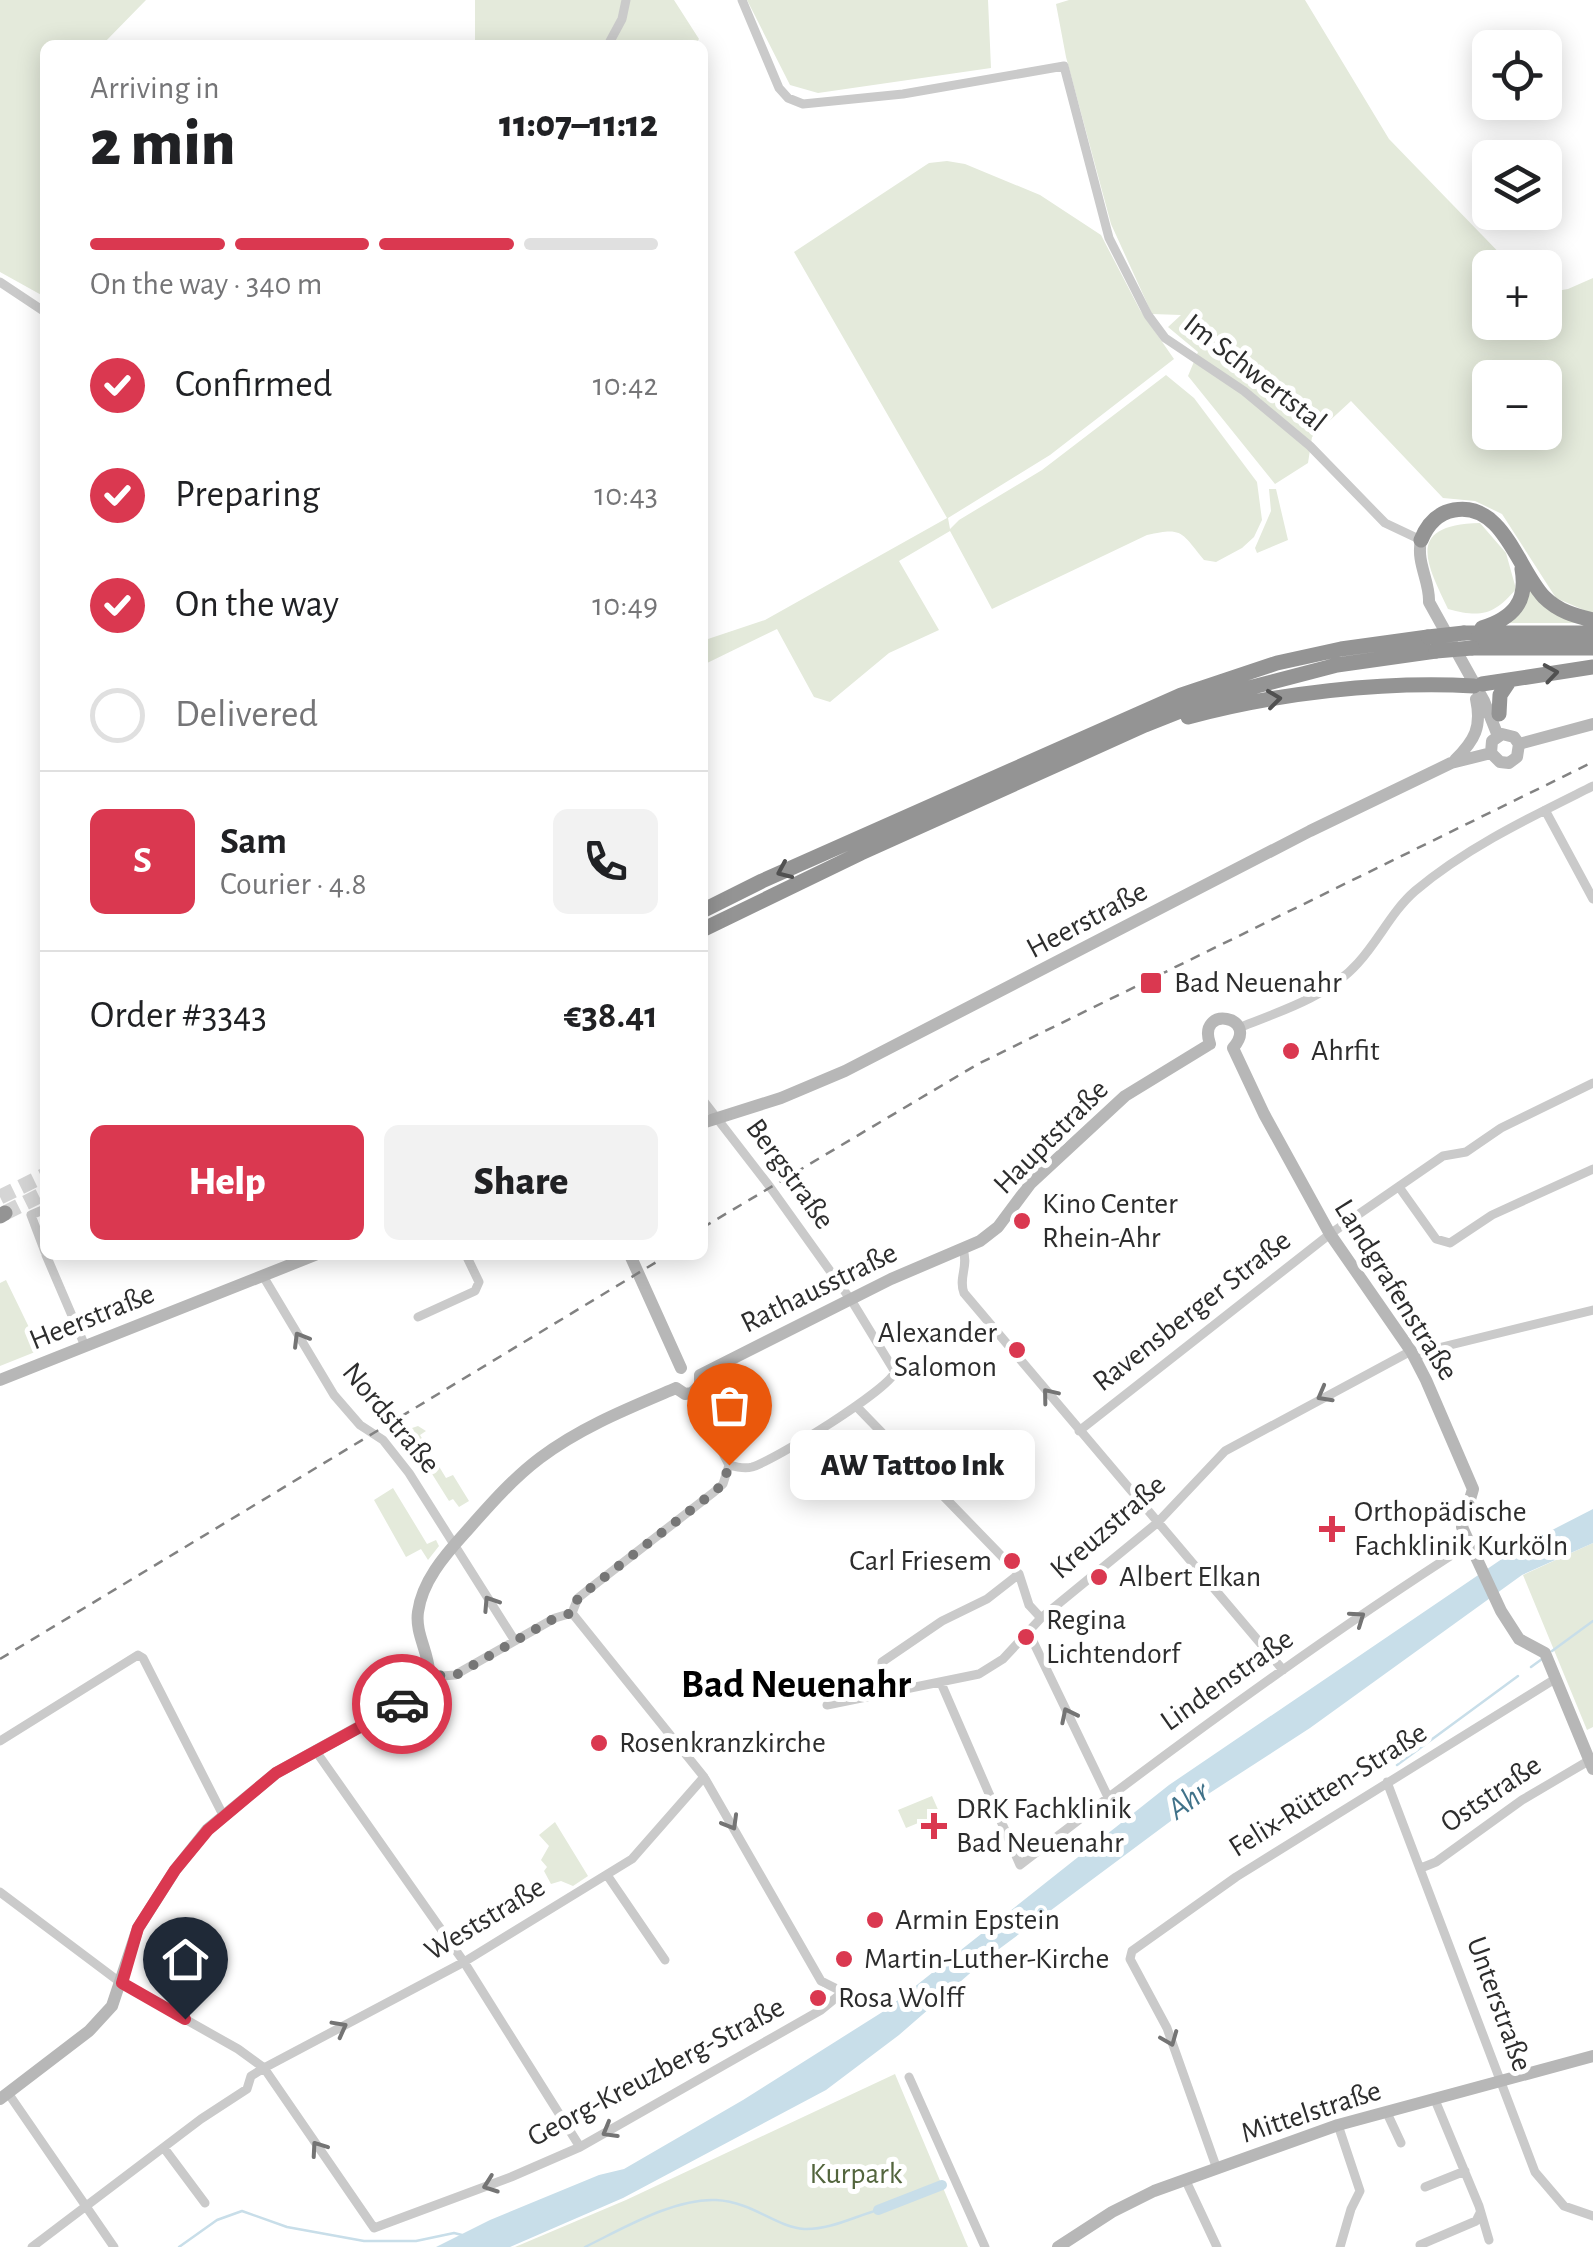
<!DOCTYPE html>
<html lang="en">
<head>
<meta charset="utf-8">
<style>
  :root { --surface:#fff; --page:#f2f2f2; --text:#202124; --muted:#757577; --line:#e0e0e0; --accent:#da3850 }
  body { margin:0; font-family:"Alegreya Sans",sans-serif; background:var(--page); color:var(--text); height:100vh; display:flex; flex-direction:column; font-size:38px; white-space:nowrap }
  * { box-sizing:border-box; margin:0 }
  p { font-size:32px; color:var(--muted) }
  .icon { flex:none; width:55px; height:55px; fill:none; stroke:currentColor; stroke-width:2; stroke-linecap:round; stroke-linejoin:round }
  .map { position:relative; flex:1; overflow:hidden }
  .panel { position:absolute; left:40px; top:40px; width:668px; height:1220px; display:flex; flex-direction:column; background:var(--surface); border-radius:15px; box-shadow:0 5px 25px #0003 }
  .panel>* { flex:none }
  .controls { position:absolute; left:1472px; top:30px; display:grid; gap:20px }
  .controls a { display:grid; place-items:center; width:90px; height:90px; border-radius:15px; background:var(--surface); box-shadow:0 5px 25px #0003; font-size:50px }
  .pin { position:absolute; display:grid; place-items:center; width:85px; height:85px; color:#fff; margin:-102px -42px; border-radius:50% 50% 50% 0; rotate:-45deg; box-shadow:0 0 10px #0007 }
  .pin .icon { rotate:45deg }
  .courier { position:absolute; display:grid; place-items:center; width:100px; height:100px; margin:-50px; border:8px solid #da3850; border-radius:50%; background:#fff; color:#222; box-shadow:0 2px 12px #0007 }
  .bubble { position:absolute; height:70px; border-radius:15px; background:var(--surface); box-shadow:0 5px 25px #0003; font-size:32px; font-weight:800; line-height:70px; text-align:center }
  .overview em { font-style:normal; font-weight:800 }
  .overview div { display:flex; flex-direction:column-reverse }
  .overview { display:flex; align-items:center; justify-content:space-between; height:170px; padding:0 50px }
  h1 { font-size:65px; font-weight:800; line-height:75px }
  .bar { display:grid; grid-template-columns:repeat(4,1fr); gap:15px 10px; align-content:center; height:120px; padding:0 50px }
  .bar i { height:12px; border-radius:8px; background:var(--line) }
  .bar .selected { background:var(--accent) }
  .bar p { grid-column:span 4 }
  .line { display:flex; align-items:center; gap:25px; padding:0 50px; border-top:2px solid var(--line) }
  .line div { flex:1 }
  .round { display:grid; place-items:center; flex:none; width:105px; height:105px; border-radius:15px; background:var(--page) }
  ol { padding:0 50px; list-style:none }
  li { display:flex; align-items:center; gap:30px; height:110px }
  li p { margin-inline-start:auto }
  li .icon { padding:10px; border-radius:50%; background:var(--accent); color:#fff; stroke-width:4 }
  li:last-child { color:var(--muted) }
  li i { width:55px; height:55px; border:5px solid var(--line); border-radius:50% }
  .cta { display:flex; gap:20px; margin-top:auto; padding:20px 50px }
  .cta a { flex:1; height:115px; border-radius:15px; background:var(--accent); color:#fff; font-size:40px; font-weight:800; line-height:115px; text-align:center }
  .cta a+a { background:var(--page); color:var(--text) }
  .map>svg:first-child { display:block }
  .green { fill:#e4eadb; fill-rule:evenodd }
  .water { fill:#c8dee9 }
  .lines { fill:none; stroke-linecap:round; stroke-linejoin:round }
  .stream { stroke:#c8dee9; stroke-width:2.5 }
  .canal { stroke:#c8dee9; stroke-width:10 }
  .highway-tunnel { stroke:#d5d5d5; stroke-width:15; stroke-dasharray:15 8; stroke-linecap:butt }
  .street { stroke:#cacaca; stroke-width:9 }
  .secondary { stroke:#b7b7b7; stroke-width:12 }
  .highway { stroke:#949494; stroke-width:15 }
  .rail { stroke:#828282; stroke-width:2.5; stroke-dasharray:10 8; stroke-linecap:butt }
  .highway-bridge { stroke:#949494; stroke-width:15 }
  .oneway { stroke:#515151 }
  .oneway2 { stroke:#747474 }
  .done { stroke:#767676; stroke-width:10; stroke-dasharray:0 18 }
  .route { stroke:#da3850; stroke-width:12 }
  .poi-dot { fill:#da3850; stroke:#fff; stroke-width:4 }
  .labels { text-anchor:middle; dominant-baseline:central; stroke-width:10; stroke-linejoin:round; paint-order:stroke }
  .street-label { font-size:30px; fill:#2d2d2d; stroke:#fff }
  .poi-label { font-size:30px; fill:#2d2d2d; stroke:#fff; text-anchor:start }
  .park-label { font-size:30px; fill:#53653d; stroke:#fff }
  .water-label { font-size:32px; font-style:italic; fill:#407289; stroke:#fff }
  .district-label { font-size:40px; font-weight:bold; fill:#000; stroke:#fff }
</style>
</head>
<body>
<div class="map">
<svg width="1593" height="2247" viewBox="0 0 1593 2247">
  <rect width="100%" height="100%" fill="#fff"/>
  <path class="green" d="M0,0H146L102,45H45V297L0,272Z
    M475,0H674L699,39L695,45H475Z
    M747,0H988L991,68L818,93L790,85Z
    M1069,0H1305L1389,139L1513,267L1490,268V322H1545V293L1568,289L1593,278V614L1556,598L1502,514L1475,501L1443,498L1351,401L1312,437L1308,463L1275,484L1188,376L1198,352L1168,327L1181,315L1152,314L1111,224L1066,57L1056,4ZM1490,378H1545V432H1490Z
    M947,161L965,164L1040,195L1101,235L1140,310L1174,359L1050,455L948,518L950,529L959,520L1042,470L1166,375L1194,398L1257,482L1262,520L1254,537L1242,548L1216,562L1204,560C1181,532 1183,527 1147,535L992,609L950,531L899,561L939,630L889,653L830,702L814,697L777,629L703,665L702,641L765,620L947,518L794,252L929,163Z
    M1269,489H1276L1288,540L1257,553L1255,548L1271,511Z
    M1480,523L1506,553L1516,589C1494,615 1481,618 1448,609C1425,561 1406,525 1480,523Z
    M1527,585L1575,623H1508Z
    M6,1280L40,1350L0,1366V1283Z
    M418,1426L426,1431L420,1435L446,1478L453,1475L469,1501L459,1507L453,1499L449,1501L407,1434L402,1436L400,1432Z
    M393,1488L427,1544L436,1540L439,1546L428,1560L421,1549L406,1557L374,1500Z
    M1593,1543V1727L1587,1730L1523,1575Z
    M932,1796L940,1814L906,1828L898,1810Z
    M555,1822L588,1876L573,1886L561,1881L551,1884L544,1871L547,1867L541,1860L549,1846L539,1835Z
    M895,2074L968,2247H515L626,2200Z"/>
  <path class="water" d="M1593,1509V1543L1522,1575L1310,1728L1199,1800L991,1955L899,2035L826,2090L623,2198L510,2247H436L490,2220L599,2175L624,2169L743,2100L884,2011L1169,1785L1521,1546Z"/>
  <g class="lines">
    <path class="stream" d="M1552,1651L1593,1621
      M1531,1667L1542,1659
      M1397,1765L1518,1676
      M179,2247L217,2220L242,2211L287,2227L364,2241H416L454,2233L462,2235
      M585,2247C622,2229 674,2198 716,2200C753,2202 776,2227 804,2229C830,2230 856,2216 878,2210"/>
    <path class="canal" d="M878,2210L942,2185"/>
    <path class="highway-tunnel" d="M0,1197L45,1175
      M5,1213L45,1193"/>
    <path class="street" d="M742,0L779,88L788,98L803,104L903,94L1064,66L1109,238L1148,315L1165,338L1244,391L1310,446L1385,523L1421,540
      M608,45L622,19L626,0
      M0,282L45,312
      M1545,810L1593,899
      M1238,1028C1279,1012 1329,996 1358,963C1379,940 1392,911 1415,891C1467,847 1533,816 1593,786
      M702,1099L770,1187L853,1303L895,1372C887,1391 775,1460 752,1467C744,1469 736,1467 729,1465
      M1399,1187L1436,1239L1450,1243L1492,1215L1593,1169
      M45,1209L31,1215L45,1252
      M963,1250C969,1266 958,1278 964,1293L1283,1670
      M46,1255L85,1346
      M263,1276L334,1395L360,1425L383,1440L409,1473L515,1641
      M418,1317L475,1291L479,1282L466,1255
      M1415,1358L1434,1349L1593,1310
      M692,1393L729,1465
      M856,1406L1019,1574L1029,1605L1041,1618
      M1079,1431L1330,1234L1443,1156L1466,1152L1501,1128L1593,1083
      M1029,1633L1108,1797
      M429,1671L442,1676L455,1675L555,1618L572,1613L578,1598L593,1586L714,1492L723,1484L729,1465
      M941,1683L1020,1865C1165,1753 1314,1643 1469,1544
      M883,1695L882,1662L942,1621L987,1599L1019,1574
      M827,1705L979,1674L1003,1659L1041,1618L1157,1523L1225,1451L1411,1351
      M0,1741L138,1655L143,1658L223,1815
      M315,1750L464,1962L580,2147
      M1387,1782L1535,2172L1564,2206L1593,2216
      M1421,1868L1436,1862L1522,1800L1590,1760
      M607,1875L665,1960
      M0,1892L121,1983L238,2049L264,2068L374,2228L511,2177L580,2147L821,2010L843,1992L821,1981L704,1777L572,1613
      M909,2077L985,2247
      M8,2093L114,2247
      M1435,2100L1479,2206L1489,2240
      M1387,2113L1401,2143
      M1338,2125L1360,2191L1351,2209L1340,2247
      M164,2148L205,2203
      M1217,2169L1167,2028L1130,1959L1132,1951L1236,1877L1555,1679
      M1186,2181L1217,2247
      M1425,2187L1465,2171
      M1420,2245L1476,2221L1480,2213
      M32,2247L201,2119L247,2089L251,2076L264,2068L464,1962L632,1859L704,1777"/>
    <path class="secondary" d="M1421,540C1416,563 1430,581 1429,602L1484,701L1498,736
      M1519,744L1593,724
      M1491,753L1500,762L1509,763L1517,757L1519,744
      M1491,753L1492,741L1502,734L1514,737L1519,744
      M1455,760C1475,740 1482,727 1476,699
      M1210,1044C1196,1004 1261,1016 1233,1048
      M1233,1048L1264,1114L1330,1234L1411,1351L1426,1380L1473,1489L1462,1527L1501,1611L1519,1639L1545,1653L1593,1769
      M702,1123L781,1098L845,1071L1310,831L1451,763L1491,753
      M630,1255L681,1368
      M700,1375L891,1279L980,1241L998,1227L1031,1183L1125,1096L1210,1044
      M0,1380L315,1255
      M676,1388L685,1394L692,1393L700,1385V1375
      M0,2099L89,2031L112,2006L138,1928L175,1870L207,1830L276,1773L408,1700L420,1689L429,1671C428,1651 415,1633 418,1612C422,1582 444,1556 464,1534C488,1507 511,1480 540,1458C581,1427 629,1408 676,1388
      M1058,2247L1112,2212L1154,2191L1338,2125L1593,2056"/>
    <path class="highway" d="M1421,540C1427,525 1437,513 1454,510C1503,501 1518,570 1544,597C1558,611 1575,616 1593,620
      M1482,628C1513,618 1528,602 1522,569
      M1464,633H1593
      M1472,648H1593
      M1482,684L1593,667
      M1499,714L1500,695L1510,680
      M1188,717C1276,693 1382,681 1474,686
      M702,911L762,881L1181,695L1277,663L1341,649L1428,637
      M702,930L861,853L1145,725L1218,696L1337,665L1436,651
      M0,1216L5,1213"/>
    <path class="rail" d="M702,1228L978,1064L1593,762
      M0,1659L668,1255"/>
    <path class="highway-bridge" d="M1428,637L1464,633
      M1436,651L1472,648"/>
  </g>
  <defs><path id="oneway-chevron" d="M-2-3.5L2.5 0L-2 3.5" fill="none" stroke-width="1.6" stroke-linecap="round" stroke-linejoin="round" transform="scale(2.5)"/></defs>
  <g class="oneway">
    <use href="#oneway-chevron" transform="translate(1551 673) rotate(-9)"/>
    <use href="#oneway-chevron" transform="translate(1274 699) rotate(-7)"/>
    <use href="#oneway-chevron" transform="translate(784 871) rotate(156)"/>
  </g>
  <g class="oneway2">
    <use href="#oneway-chevron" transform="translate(300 1339) rotate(-121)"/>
    <use href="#oneway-chevron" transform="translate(1049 1395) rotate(-129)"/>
    <use href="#oneway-chevron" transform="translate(1324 1395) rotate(151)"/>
    <use href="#oneway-chevron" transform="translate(490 1603) rotate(-123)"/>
    <use href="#oneway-chevron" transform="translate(1358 1618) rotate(-35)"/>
    <use href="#oneway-chevron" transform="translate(1068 1715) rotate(-116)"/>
    <use href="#oneway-chevron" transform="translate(731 1823) rotate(60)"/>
    <use href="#oneway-chevron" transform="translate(340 2028) rotate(-28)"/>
    <use href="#oneway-chevron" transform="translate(1170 2039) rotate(68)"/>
    <use href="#oneway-chevron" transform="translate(609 2131) rotate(150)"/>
    <use href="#oneway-chevron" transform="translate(318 2148) rotate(-125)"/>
    <use href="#oneway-chevron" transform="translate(490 2185) rotate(160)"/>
  </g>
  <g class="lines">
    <path class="done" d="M402,1704L420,1689L430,1672L442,1676L456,1675L555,1618L572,1613L578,1598L593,1586L714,1492L723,1484L729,1465"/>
    <path class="route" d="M185,2019L122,1983L138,1928L175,1870L208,1830L276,1773L402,1704"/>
  </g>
  <g class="poi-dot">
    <rect x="1139" y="971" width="24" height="24" rx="5"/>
    <circle cx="1291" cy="1051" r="10"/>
    <circle cx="1022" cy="1221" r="10"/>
    <circle cx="1017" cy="1350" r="10"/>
    <path d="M1327 1514h10v10h10v10h-10v10h-10v-10h-10v-10h10z"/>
    <circle cx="1012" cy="1561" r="10"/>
    <circle cx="1099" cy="1577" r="10"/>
    <circle cx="1026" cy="1637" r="10"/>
    <circle cx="599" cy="1743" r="10"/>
    <path d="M929 1811h10v10h10v10h-10v10h-10v-10h-10v-10h10z"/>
    <circle cx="875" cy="1920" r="10"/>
    <circle cx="844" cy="1959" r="10"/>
    <circle cx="818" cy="1998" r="10"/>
  </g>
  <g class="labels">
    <g class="street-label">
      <text transform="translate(1255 373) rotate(38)">Im Schwertstal</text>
      <text transform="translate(1087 920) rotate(-28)">Heerstraße</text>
      <text transform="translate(1051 1137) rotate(-45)">Hauptstraße</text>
      <text transform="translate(790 1174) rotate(54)">Bergstraße</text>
      <text transform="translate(819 1288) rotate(-26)">Rathausstraße</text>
      <text transform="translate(1396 1290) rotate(58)">Landgrafenstraße</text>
      <text transform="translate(1192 1311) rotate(-38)">Ravensberger Straße</text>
      <text transform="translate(92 1317) rotate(-22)">Heerstraße</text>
      <text transform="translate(391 1418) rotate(50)">Nordstraße</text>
      <text transform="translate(1108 1527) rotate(-41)">Kreuzstraße</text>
      <text transform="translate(1227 1680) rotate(-35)">Lindenstraße</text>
      <text transform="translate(1328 1790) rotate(-32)">Felix-Rütten-Straße</text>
      <text transform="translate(1491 1794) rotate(-34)">Oststraße</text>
      <text transform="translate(485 1919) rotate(-31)">Weststraße</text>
      <text transform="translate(1499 2004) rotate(70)">Unterstraße</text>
      <text transform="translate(656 2072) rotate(-28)">Georg-Kreuzberg-Straße</text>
      <text transform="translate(1311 2112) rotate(-18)">Mittelstraße</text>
    </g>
    <g class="poi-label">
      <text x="1174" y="983">Bad Neuenahr</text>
      <text x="1311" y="1051">Ahrfit</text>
      <text x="1042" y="1204">Kino Center<tspan x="1042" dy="34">Rhein-Ahr</tspan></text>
      <text x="997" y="1333" text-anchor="end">Alexander<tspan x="997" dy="34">Salomon</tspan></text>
      <text x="1354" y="1512">Orthopädische<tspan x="1354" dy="34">Fachklinik Kurköln</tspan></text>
      <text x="992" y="1561" text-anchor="end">Carl Friesem</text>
      <text x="1119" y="1577">Albert Elkan</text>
      <text x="1046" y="1620">Regina<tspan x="1046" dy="34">Lichtendorf</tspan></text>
      <text x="619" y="1743">Rosenkranzkirche</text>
      <text x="956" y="1809">DRK Fachklinik<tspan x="956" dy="34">Bad Neuenahr</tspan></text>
      <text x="895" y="1920">Armin Epstein</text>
      <text x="864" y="1959">Martin-Luther-Kirche</text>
      <text x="838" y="1998">Rosa Wolff</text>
    </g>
    <g class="park-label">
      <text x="856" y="2174">Kurpark</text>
    </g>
    <g class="water-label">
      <text transform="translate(1188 1800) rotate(-36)">Ahr</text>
    </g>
    <g class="district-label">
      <text x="796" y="1685">Bad Neuenahr</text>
    </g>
  </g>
</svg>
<div class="controls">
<a><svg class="icon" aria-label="locate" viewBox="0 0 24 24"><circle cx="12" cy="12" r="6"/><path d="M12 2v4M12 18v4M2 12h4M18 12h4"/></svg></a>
<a><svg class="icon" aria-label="layers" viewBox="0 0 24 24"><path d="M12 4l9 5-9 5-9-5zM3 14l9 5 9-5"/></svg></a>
<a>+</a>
<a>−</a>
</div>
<div class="pin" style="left:729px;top:1465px;background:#ea580c"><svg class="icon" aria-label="bag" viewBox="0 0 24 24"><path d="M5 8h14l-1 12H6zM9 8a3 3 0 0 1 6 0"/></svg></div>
<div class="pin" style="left:185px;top:2019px;background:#1f2937"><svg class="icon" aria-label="home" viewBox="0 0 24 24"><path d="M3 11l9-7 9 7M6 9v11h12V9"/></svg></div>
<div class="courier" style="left:402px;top:1704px"><svg class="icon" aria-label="car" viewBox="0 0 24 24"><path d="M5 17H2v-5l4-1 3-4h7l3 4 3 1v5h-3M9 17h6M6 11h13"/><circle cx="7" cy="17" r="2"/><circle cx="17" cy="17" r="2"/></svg></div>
<div class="bubble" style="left:790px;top:1430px;width:245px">AW Tattoo Ink</div>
<section class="panel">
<div class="overview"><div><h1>2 min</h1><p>Arriving in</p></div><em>11:07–11:12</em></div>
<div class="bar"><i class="selected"></i><i class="selected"></i><i class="selected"></i><i></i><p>On the way · 340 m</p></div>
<ol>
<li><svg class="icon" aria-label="check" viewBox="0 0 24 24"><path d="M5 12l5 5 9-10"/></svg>Confirmed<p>10:42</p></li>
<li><svg class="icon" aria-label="check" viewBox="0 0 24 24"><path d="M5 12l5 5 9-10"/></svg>Preparing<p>10:43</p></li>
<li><svg class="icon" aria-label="check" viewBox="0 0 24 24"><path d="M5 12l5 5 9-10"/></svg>On the way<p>10:49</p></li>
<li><i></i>Delivered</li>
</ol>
<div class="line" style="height:180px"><b class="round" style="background:var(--accent);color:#fff">S</b><div><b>Sam</b><p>Courier · 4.8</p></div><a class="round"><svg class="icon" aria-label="phone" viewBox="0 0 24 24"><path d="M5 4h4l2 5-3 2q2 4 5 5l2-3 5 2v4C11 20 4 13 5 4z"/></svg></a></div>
<div class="line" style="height:130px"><div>Order #3343</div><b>€38.41</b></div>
<div class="cta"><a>Help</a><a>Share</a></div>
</section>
</div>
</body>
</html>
